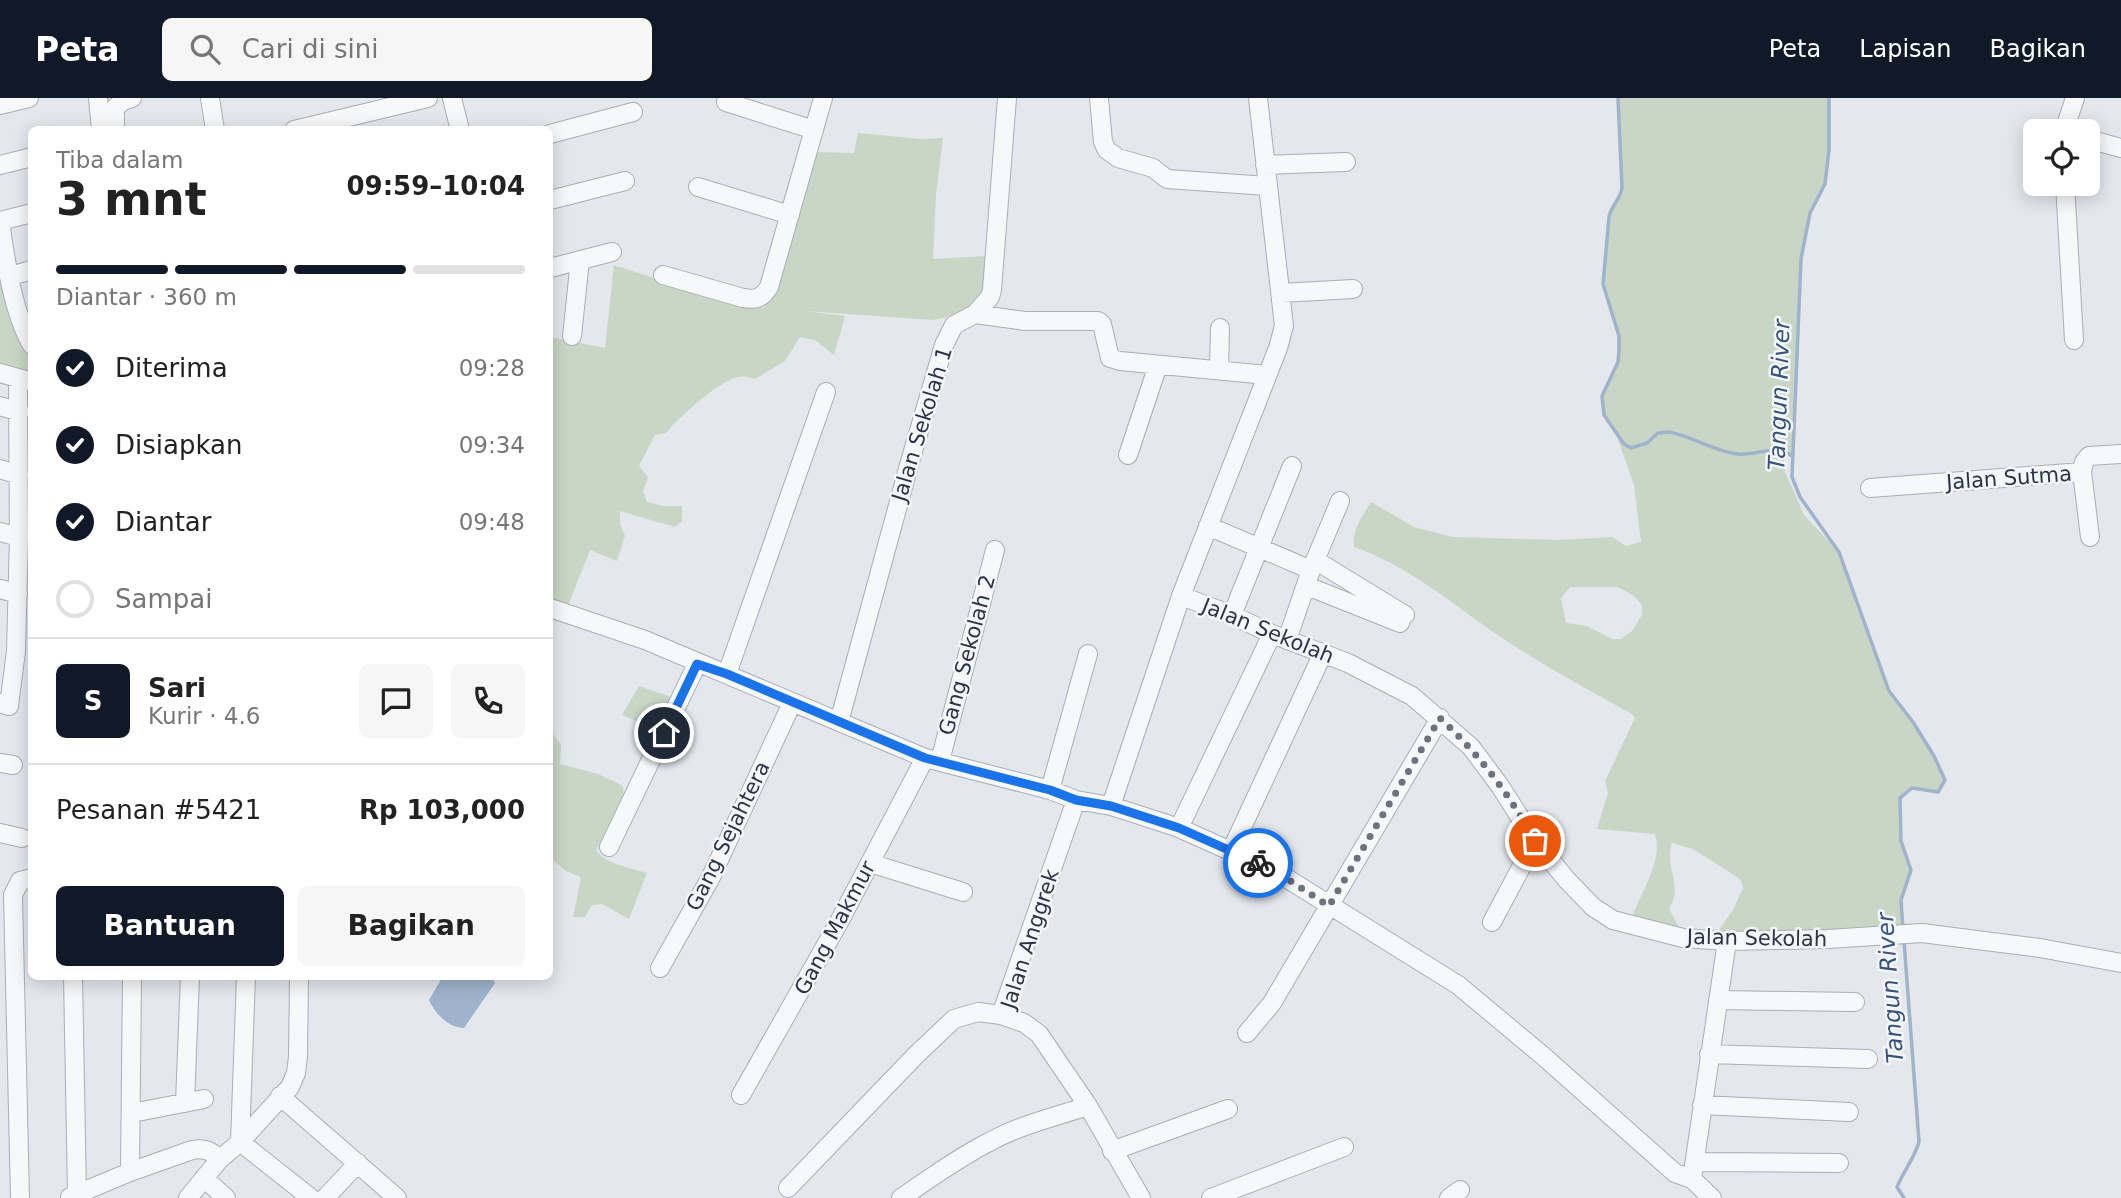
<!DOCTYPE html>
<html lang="id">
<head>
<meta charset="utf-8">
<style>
  :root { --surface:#fff; --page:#f6f6f6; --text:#222; --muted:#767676; --line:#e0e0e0; --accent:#111827 }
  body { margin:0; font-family:"DejaVu Sans",sans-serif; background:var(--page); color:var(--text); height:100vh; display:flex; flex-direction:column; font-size:26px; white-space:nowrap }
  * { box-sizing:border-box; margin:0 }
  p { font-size:23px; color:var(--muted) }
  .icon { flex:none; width:38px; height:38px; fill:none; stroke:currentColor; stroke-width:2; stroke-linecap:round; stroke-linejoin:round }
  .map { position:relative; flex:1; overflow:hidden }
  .side { position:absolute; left:28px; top:28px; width:525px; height:854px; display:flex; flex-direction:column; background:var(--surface); border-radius:10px; box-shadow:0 4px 18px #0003 }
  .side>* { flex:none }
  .controls { position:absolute; left:2023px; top:21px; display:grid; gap:14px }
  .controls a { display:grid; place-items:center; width:77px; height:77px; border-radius:10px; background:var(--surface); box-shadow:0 4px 18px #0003; font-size:35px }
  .pin { position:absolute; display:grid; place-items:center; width:60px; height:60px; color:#fff; margin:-30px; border:4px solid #fff; border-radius:50%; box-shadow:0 2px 7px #0007 }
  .courier { position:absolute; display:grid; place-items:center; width:70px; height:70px; margin:-35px; border:5px solid #1a73e8; border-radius:50%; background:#fff; color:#222; box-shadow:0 2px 9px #0007 }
  .summary em { font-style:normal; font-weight:600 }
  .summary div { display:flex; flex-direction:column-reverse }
  .summary { display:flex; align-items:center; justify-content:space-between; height:119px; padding:0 28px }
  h1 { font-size:46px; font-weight:600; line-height:52px }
  .bar { display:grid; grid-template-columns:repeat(4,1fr); gap:10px 7px; align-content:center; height:84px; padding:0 28px }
  .bar i { height:9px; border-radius:5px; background:var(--line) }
  .bar .current { background:var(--accent) }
  .bar p { grid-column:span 4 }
  .line { display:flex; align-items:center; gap:18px; padding:0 28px; border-top:2px solid var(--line) }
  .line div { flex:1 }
  .round { display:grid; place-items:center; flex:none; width:74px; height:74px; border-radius:10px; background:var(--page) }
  ol { padding:0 28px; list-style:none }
  li { display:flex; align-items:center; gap:21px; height:77px }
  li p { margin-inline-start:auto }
  li .icon { padding:7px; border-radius:50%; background:var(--accent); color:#fff; stroke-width:4 }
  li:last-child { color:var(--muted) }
  li i { width:38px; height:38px; border:4px solid var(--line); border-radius:50% }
  .action { display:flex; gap:14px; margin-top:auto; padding:14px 28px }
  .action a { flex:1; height:80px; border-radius:10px; background:var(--accent); color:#fff; font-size:28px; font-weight:600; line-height:80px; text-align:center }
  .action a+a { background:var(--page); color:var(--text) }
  header { display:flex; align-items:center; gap:42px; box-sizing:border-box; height:98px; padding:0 35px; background:var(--accent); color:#fff }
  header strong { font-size:33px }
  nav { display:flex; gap:38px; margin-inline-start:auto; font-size:24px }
  .search { width:490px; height:63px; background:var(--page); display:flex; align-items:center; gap:18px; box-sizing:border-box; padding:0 24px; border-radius:10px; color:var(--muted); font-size:26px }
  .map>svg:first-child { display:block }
  .green { fill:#c9d6c5; fill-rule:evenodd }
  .water { fill:#9fb4cc }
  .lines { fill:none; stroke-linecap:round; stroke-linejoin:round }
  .stream { stroke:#9fb4cc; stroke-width:3.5 }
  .minor-casing { stroke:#a9aeb7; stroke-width:20 }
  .minor { stroke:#f7f8fa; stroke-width:18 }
  .done { stroke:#6c737f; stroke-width:7; stroke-dasharray:0 12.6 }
  .route { stroke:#1a73e8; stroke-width:9 }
  .labels { text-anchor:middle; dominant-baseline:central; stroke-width:5; stroke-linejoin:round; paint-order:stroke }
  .street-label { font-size:21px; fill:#2b3445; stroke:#f4f6f9 }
  .water-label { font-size:23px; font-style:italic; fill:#34527a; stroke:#f4f6f9 }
</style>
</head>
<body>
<header>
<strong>Peta</strong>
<div class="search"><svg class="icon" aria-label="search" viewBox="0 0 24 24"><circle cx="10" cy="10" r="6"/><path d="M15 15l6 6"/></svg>Cari di sini</div>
<nav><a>Peta</a><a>Lapisan</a><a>Bagikan</a></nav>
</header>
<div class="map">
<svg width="2121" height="1100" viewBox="0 0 2121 1100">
  <rect width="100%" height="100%" fill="#e4e7ec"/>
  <path class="green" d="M1618,0H1829V52L1825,86L1810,115L1801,161L1792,358L1784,352H1775L1784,362L1785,374L1804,417L1839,454L1889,593L1913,624L1934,658L1945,682L1938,694L1912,690L1900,700L1901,743L1911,772L1901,802L1903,830L1716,836L1733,812L1743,790L1740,781L1693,751L1672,745C1664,772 1684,785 1669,811L1680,831L1639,822L1633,816C1642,794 1663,762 1655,736L1597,731L1608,695L1605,683L1635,620L1632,616C1587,591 1542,567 1499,538C1451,505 1409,468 1354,449C1351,433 1363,417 1371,404L1414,429L1453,439L1559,442L1612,439L1626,448L1641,444L1634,387L1616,336L1604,317L1602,298L1618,264L1619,252V238L1603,186L1609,119C1611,108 1620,102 1622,90ZM1570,489H1617L1633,497L1642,507V517L1632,533L1621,541H1612L1587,528L1566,525L1561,500Z
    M858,35L921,41L943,40L936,96L933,161L987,158C988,167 990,179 987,187C980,210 954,219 932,222L805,213L845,218L834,257L815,242L800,239L785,263L755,281C749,280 744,277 738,279C720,282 678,320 666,335L655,337L639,368L648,379L643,393L647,404L663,408H682V423L675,429L620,413V426L625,438L617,463L590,452L567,510L550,503V239L605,250L614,167L673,186L764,210L784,159L815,54L854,55Z
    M0,142L31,256V280L0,270Z
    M639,588L677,601L659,633L622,617Z
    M550,632L561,647L560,666L598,676L623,688L624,705L596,752C604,766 632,770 647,775L629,821L602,806L592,807L585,819H573L581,779L566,773L550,760Z"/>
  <path class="water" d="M443,878L492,879L495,885L464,930C449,930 435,916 429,902Z"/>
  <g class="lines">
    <path class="stream" d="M1618,0L1622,90C1620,102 1611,108 1609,119L1603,186L1619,238V252L1618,264L1602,298L1604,317L1624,346L1631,350L1647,345L1658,335L1669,334C1692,338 1715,354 1738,356C1758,358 1774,345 1792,358
      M1829,0V52L1825,86L1810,115L1801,161L1792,379L1800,399L1839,454L1889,593L1913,624L1934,658L1945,682L1938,694L1912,690L1900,700L1901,743L1911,772L1901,802L1903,832
      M1904,1100L1897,1089C1904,1072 1914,1061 1919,1044L1904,843"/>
    <g class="minor-casing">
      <path id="minor" d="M98,0L101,32
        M210,0L215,32
        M452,0L460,32
        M1099,0L1103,44L1107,52L1118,60L1153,70L1167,81L1267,88
        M726,4L814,32
        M0,7L29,0
        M115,32V10L123,3L132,0
        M294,32L428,0
        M2064,33L2075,0
        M550,36L633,14
        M2088,41L2121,50
        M0,67L32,59
        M1265,67L1346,64
        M2065,86L2074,242
        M698,89L790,117
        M550,102L625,83
        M0,123C5,159 13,216 32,247
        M0,123L32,115
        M550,170L612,154
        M663,177L743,200C756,202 761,201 769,189L823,0
        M10,178L32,172
        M1281,195L1353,191
        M975,216L1025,223H1098L1102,226L1110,260L1120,263L1267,277
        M572,238L580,162
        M1219,272L1220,230
        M0,275L32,284
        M0,308L20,314
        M1128,357L1158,267
        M0,371L19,377
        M2082,374L2084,364L2089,358L2121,356
        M1870,390L2082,374L2090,439
        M1208,428L1311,472
        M0,434L19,439
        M1315,462L1405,517
        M1307,488L1400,525
        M0,491L18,496
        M1181,498L1232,517L1272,536L1348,565L1412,598L1471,649L1500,688L1535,743L1566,781L1593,809L1613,822L1683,840L1727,843L1828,841L1922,835L2040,850L2121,865
        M550,510L645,542L925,660L1050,692L1076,702L1111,708L1130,714L1179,730L1275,773L1458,887L1542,957L1675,1075L1692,1081L1727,843
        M1232,517L1292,368
        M1287,542L1311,472L1340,403
        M727,576L826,294
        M0,605L9,608L16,553L19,439L18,290L23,282
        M839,624L909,367L944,247L954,227L975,216L990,199L992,192L1007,0
        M940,663L995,452
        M0,665L13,667
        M1050,692L1088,556
        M1111,708L1181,498L1278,250L1284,228L1258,0
        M1179,730L1272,536
        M0,735L22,740
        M609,749L697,566
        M1231,753L1323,555
        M870,765L963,794
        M1492,824L1535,743
        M660,870L711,779L792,605
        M73,878L77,1096
        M246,878L240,1044L311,1100
        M1718,902L1855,904
        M1001,917L1076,702
        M1247,935L1272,905L1440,620
        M1709,956L1868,961
        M741,997L839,824L925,660
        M280,998L397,1100
        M185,1005L190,878
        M1702,1007L1849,1014
        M132,1015L204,1001
        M1112,1053L1228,1011
        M1697,1064L1839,1065
        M130,1074L132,878
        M204,1080L226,1100
        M1692,1081L1712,1100
        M788,1090L916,957L954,921L978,914L1001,917L1024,925L1039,936L1088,1008L1141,1100
        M70,1099L130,1074L192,1052C203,1050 212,1052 219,1062
        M20,1100L13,797L20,783L32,780
        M188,1100L219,1062L240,1044L290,989L296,975L298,959L299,882
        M325,1100L358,1065
        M901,1100C930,1080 958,1060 989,1044C1020,1027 1054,1019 1088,1008
        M1211,1100L1344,1049
        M1449,1100L1460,1092"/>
    </g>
    <use href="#minor" class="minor"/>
  </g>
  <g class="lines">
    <path class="done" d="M1258,765L1275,773L1329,808L1440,620C1479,656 1510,697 1535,743"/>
    <path class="route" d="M664,635L697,566L727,576L925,660L1050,692L1076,702L1111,708L1179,730L1258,765"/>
  </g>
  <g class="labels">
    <g class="street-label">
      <text transform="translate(922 326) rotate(-73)">Jalan Sekolah 1</text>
      <text transform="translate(2009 380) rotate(-4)">Jalan Sutma</text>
      <text transform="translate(1268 533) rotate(22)">Jalan Sekolah</text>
      <text transform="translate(967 557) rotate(-75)">Gang Sekolah 2</text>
      <text transform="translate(728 738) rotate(-64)">Gang Sejahtera</text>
      <text transform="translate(835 830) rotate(-62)">Gang Makmur</text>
      <text transform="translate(1757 840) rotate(1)">Jalan Sekolah</text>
      <text transform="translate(1030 841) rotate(-72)">Jalan Anggrek</text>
    </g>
    <g class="water-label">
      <text transform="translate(1779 297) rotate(-88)">Tangun River</text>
      <text transform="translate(1890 890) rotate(-94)">Tangun River</text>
    </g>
  </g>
</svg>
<div class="controls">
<a><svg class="icon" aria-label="locate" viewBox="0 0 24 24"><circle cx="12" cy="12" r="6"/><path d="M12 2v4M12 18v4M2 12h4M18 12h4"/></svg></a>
</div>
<div class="pin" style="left:1535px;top:743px;background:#ea580c"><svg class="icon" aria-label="bag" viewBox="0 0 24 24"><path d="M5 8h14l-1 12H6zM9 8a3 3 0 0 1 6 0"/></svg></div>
<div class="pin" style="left:664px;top:635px;background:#1f2937"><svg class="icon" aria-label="home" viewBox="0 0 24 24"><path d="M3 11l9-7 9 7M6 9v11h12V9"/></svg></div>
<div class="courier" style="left:1258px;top:765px"><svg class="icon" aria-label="bike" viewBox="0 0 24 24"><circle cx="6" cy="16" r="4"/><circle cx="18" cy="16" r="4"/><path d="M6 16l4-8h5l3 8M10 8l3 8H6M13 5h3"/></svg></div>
<section class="side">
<div class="summary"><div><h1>3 mnt</h1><p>Tiba dalam</p></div><em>09:59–10:04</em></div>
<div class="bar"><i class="current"></i><i class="current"></i><i class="current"></i><i></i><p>Diantar · 360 m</p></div>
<ol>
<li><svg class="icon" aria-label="check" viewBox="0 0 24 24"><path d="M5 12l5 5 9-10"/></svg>Diterima<p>09:28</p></li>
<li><svg class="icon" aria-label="check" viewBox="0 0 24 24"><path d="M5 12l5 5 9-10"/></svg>Disiapkan<p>09:34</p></li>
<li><svg class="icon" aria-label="check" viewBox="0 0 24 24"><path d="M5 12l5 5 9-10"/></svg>Diantar<p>09:48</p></li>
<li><i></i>Sampai</li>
</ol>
<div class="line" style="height:126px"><b class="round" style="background:var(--accent);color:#fff">S</b><div><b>Sari</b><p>Kurir · 4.6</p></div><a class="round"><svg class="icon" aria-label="chat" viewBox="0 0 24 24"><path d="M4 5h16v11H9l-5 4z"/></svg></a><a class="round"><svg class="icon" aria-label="phone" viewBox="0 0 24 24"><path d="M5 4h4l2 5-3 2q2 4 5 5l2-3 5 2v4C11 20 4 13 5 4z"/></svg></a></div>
<div class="line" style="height:91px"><div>Pesanan #5421</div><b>Rp 103,000</b></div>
<div class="action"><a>Bantuan</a><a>Bagikan</a></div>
</section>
</div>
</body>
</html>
